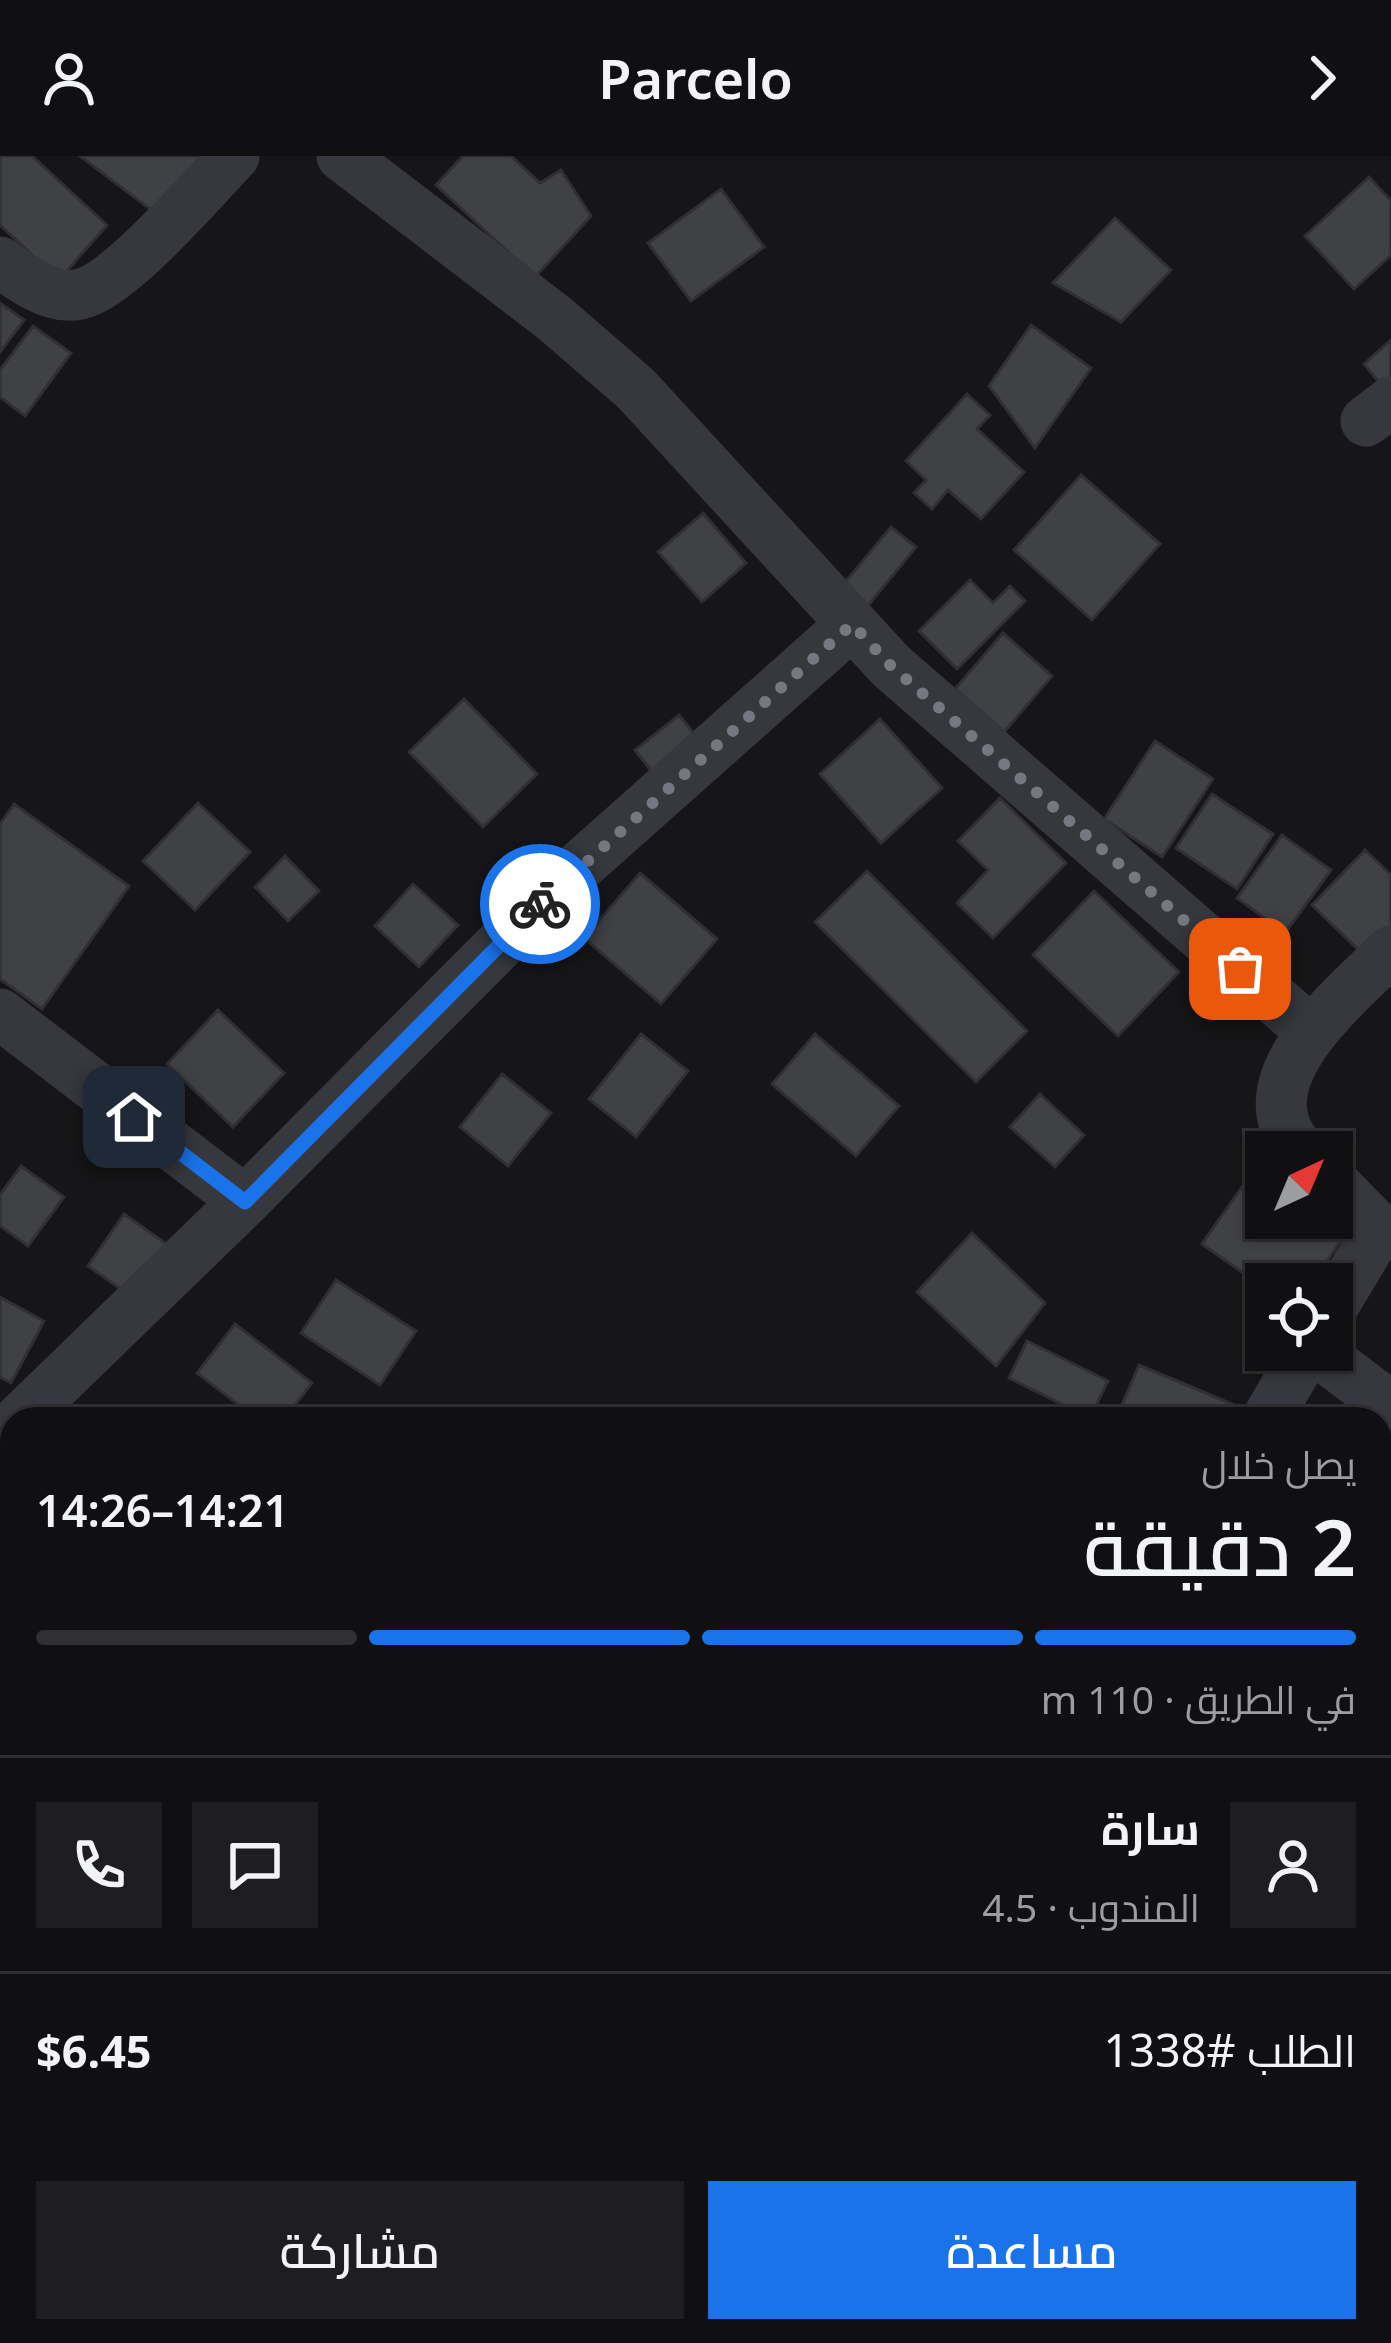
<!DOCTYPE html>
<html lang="ar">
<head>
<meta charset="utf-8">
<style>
  :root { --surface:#101012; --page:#1e1e20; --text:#f1f3f6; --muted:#9c9d9f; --line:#303032; --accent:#1a73e8 }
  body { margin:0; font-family:"Noto Sans",Cairo,sans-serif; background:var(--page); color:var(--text); direction:rtl; height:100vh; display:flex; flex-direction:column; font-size:45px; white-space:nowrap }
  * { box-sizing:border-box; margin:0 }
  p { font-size:39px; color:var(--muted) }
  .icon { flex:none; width:66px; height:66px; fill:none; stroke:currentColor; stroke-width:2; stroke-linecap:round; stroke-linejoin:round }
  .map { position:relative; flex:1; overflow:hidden; direction:ltr }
  .side { position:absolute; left:0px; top:1251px; width:1392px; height:936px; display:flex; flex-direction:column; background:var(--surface); border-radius:36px 36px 0 0; box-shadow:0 3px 9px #0004,0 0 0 3px var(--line); direction:rtl }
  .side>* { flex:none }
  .needle { width:78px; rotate:44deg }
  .buttons { position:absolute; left:1245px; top:975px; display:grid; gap:24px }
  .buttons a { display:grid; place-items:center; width:108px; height:108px; border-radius:0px; background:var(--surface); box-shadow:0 3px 9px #0004,0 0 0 3px var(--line); font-size:60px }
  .pin { position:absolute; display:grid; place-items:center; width:102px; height:102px; color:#fff; margin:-51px; border-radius:24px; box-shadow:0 6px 18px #0006 }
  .courier { position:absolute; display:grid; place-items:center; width:120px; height:120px; margin:-60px; border:9px solid #1a73e8; border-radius:50%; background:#fff; color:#222; box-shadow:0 3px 15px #0007 }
  .headline em { font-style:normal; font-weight:600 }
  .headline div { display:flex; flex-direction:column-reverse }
  .headline { display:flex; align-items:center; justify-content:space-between; height:204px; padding:0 36px }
  h1 { font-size:78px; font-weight:600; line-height:90px }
  .bar { display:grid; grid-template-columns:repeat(4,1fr); gap:18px 12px; align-content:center; height:144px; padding:0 36px }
  .bar i { height:15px; border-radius:9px; background:var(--line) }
  .bar .active { background:var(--accent) }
  .bar p { grid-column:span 4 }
  .line { display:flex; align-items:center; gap:30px; padding:0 36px; border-top:3px solid var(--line) }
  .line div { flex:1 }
  .round { display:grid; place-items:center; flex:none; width:126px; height:126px; border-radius:0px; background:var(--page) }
  .action { display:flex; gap:24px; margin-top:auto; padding:24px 36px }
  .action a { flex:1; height:138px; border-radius:0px; background:var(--accent); color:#fff; font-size:48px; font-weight:600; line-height:138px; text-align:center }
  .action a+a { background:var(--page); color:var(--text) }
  header { display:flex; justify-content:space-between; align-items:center; height:156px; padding:0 36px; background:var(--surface); font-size:54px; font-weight:600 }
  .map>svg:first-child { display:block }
  .green { fill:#1e261f }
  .building { fill:#404145; stroke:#303034; stroke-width:3 }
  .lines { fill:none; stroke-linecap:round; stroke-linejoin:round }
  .minor { stroke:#37383d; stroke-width:51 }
  .done { stroke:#757880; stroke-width:12; stroke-dasharray:0 21.6 }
  .route { stroke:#1a73e8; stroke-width:15 }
</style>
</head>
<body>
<header><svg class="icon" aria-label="forward" viewBox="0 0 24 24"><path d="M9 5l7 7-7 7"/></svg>Parcelo<svg class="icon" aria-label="person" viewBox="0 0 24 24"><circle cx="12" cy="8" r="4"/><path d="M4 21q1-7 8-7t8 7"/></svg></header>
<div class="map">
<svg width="1391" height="2187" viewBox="0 0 1391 2187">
  <rect width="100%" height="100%" fill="#161618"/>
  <path class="green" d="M12,2110V2175H201L216,2187H0V2118Z"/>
  <path class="building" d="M0,0H32L107,69L59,124L0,69Z
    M80,0H203L159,60Z
    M463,0H511L540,27L561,14L591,60L535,121L436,29Z
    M1369,21L1391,45V99L1354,133L1305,80Z
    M721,33L764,91L691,145L648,87Z
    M1115,62L1171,114L1121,166L1053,127Z
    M0,147L24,164L0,196Z
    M1031,169L1091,212L1035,292L989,230Z
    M33,170L71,197L25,260L0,241V214Z
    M1391,184V241L1364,208Z
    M967,238L990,259L977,273L1024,316L981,363L948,334L932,353L914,337L926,324L906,305Z
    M1081,319L1160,388L1092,464L1014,394Z
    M703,357L746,407L702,446L658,396Z
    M891,371L916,391L866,452L846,425Z
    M970,424L993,447L1010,430L1025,445L957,513L919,475Z
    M1003,477L1052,520L1004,576L955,533Z
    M464,543L537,618L483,671L409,596Z
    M679,559L700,585L656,621L635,594Z
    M880,563L942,632L881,687L820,618Z
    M1155,585L1213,623L1162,701L1104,663Z
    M1212,638L1273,678L1237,733L1176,692Z
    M1000,642L1066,707L993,782L957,747L988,714L958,685Z
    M198,647L250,696L195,754L143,705Z
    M14,648L129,730L42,853L0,823V668Z
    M1282,679L1331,714L1285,777L1237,742Z
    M1365,694L1391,719V781L1369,804L1312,749Z
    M285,700L319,735L288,765L255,731Z
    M867,715L1027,875L976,926L815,766Z
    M640,717L717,783L661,848L584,782Z
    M413,728L458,769L419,811L375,770Z
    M1094,735L1179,816L1118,880L1033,799Z
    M218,854L284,917L233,971L167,908Z
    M641,878L688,915L636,981L589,943Z
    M815,878L899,950L856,1000L772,928Z
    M502,918L551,957L508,1010L460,971Z
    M1040,938L1084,979L1055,1011L1010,971Z
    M21,1010L64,1041L28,1090L0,1070V1039Z
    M1251,1018L1266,1029V1062H1314L1343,1082L1311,1128H1266V1133L1202,1088Z
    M124,1058L171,1091L135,1143L88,1110Z
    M972,1077L1045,1147L996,1210L917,1136Z
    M336,1124L416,1175L380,1229L301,1177Z
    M0,1141L44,1165L11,1227L0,1221Z
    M235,1168L312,1227L284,1263H257L197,1217Z
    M1027,1185L1108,1225L1090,1262L1009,1222Z
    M1139,1209L1237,1250L1231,1263H1116Z
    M0,1904L12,1914V2088L0,2098Z
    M1380,2087L1391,2093V2187H1334L1310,2175H1380Z
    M771,2175H793L808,2187H761Z
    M1158,2175H1180L1200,2187H1151Z"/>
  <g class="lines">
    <path class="minor" d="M342,0L554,162L636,233L891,510L1311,875
      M0,106C20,121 49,142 75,139C115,136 203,32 234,0
      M1366,265L1391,246
      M0,858L245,1045
      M1302,996C1236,927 1344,842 1391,795
      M1332,1025L1375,1069L1368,1092L1332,1152
      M1316,1194L1391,1251
      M20,1263L245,1045L563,725L852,468
      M1267,1263L1307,1194
      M0,1802L12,1813
      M411,2175L424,2187
      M592,2187L601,2175
      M868,2187L878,2175
      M1047,2187L1054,2175"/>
  </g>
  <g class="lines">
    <path class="done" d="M540,748L852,468L891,510L1240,813"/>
    <path class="route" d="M134,961L245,1046L540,748"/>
  </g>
</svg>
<div class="buttons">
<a><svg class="needle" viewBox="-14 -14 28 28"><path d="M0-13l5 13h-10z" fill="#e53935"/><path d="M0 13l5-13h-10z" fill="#9c9d9f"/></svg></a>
<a><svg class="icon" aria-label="locate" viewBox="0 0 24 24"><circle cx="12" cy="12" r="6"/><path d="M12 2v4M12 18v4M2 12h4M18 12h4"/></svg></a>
</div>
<div class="pin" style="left:1240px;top:813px;background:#ea580c"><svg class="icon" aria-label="bag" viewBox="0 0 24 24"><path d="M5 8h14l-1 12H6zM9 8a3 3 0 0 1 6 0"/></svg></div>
<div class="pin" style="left:134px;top:961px;background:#1f2937"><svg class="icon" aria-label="home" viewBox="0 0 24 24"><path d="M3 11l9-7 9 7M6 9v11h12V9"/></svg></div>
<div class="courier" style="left:540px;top:748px"><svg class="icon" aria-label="bike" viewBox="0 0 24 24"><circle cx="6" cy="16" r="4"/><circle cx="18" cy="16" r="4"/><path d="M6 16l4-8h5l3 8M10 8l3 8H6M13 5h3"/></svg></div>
<section class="side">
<div class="headline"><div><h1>2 دقيقة</h1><p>يصل خلال</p></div><em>14:21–14:26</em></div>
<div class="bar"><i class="active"></i><i class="active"></i><i class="active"></i><i></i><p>في الطريق · 110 m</p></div>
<div class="line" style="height:216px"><a class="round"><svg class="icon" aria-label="person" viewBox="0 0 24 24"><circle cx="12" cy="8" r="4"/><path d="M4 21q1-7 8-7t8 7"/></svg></a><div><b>سارة</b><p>المندوب · 4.5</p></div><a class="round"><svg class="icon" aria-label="chat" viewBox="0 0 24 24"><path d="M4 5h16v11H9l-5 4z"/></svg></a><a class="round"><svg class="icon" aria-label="phone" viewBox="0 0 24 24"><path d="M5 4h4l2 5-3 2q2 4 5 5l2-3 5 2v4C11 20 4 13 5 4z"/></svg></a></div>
<div class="line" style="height:156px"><div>الطلب #1338</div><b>$6.45</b></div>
<div class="action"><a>مساعدة</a><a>مشاركة</a></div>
</section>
</div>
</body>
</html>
